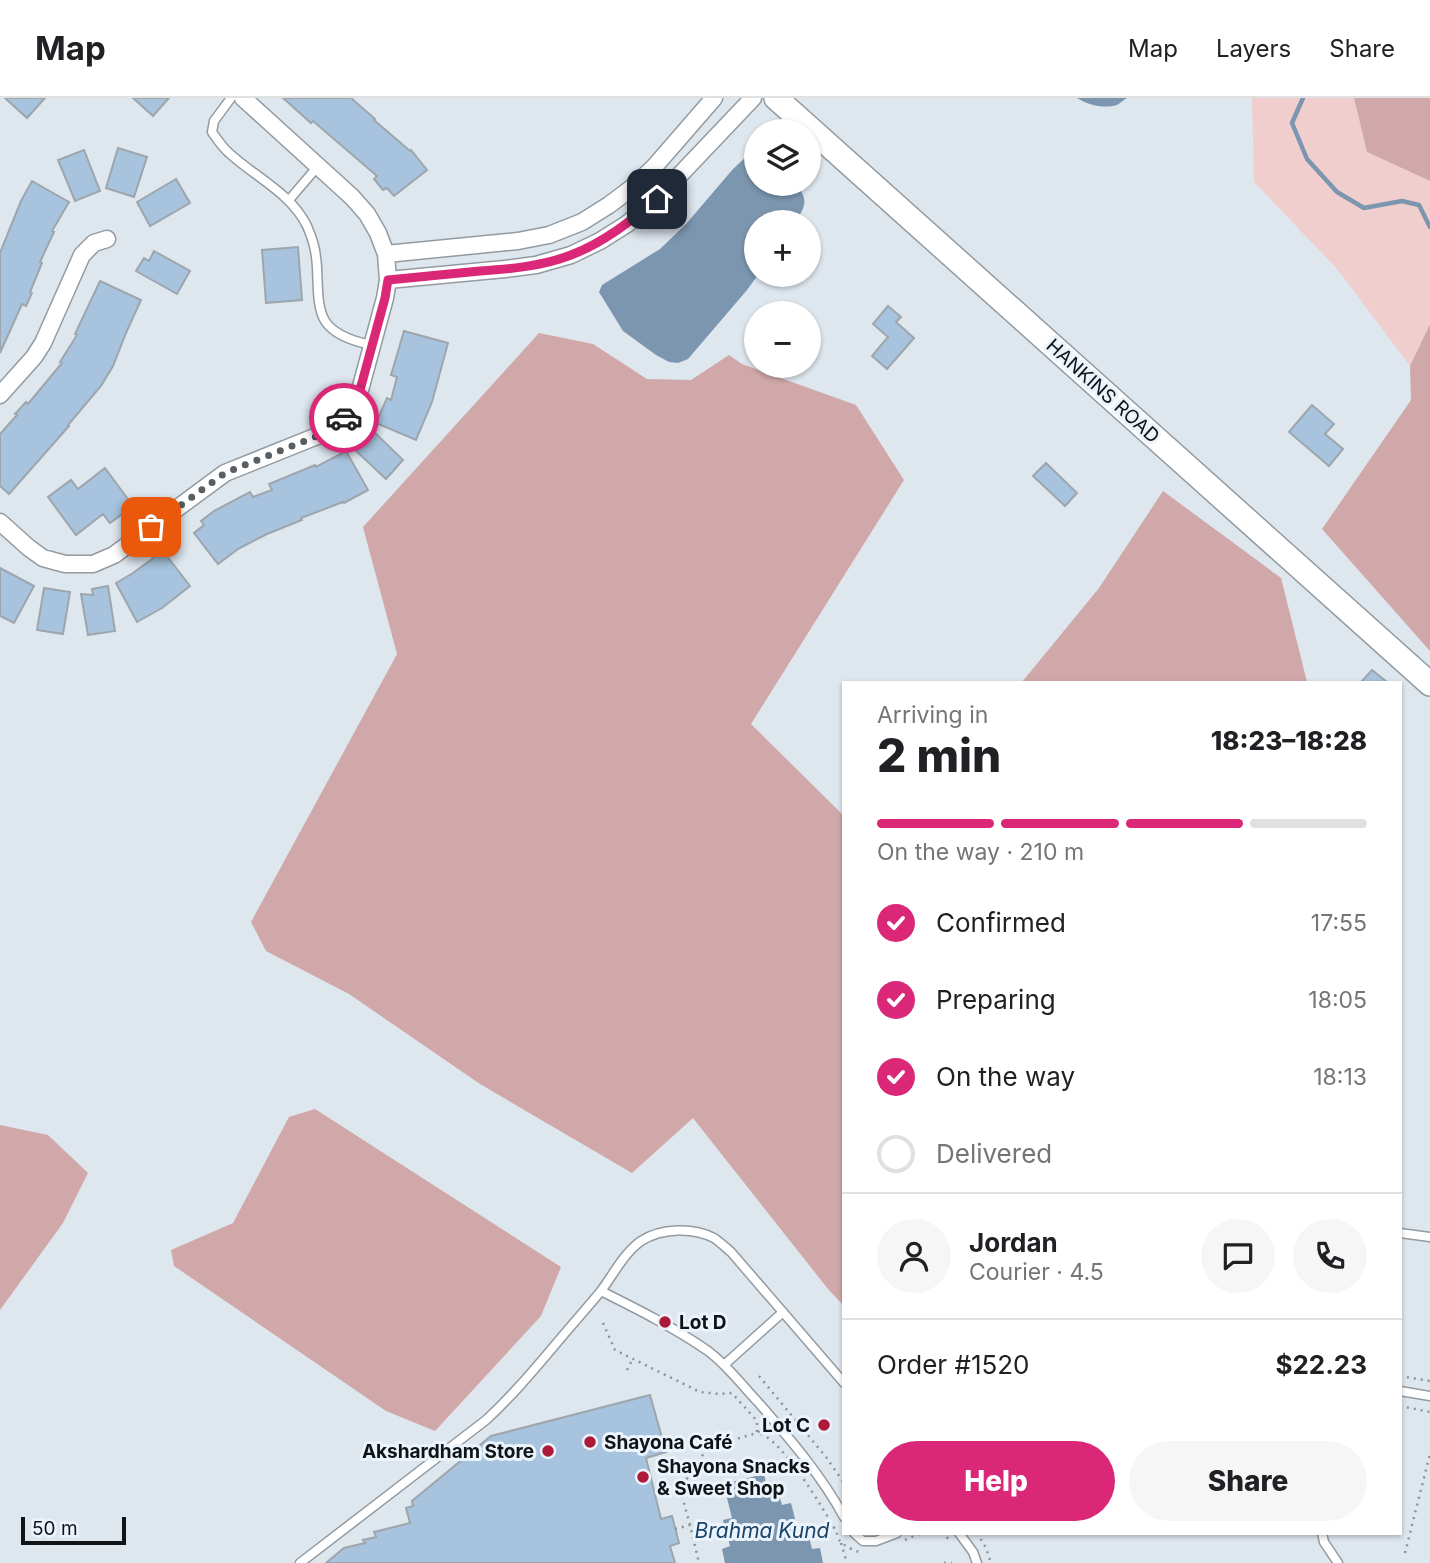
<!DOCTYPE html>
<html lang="en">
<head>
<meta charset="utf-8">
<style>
  :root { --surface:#fff; --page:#f6f6f6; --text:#202124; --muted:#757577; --line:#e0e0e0; --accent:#db2777 }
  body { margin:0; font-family:Inter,sans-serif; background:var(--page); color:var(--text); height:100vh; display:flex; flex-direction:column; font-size:26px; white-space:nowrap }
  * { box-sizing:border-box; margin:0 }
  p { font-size:23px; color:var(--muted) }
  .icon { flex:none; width:38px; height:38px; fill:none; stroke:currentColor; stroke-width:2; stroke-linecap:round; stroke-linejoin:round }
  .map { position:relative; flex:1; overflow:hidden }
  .side { position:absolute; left:842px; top:583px; width:560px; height:854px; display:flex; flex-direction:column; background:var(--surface); border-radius:0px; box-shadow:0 2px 5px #0004 }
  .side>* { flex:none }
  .controls { position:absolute; left:744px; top:21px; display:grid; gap:14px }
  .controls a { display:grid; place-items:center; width:77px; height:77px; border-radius:50%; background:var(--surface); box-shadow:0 2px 5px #0004; font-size:35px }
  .scale { position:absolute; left:21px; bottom:18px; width:105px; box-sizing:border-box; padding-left:7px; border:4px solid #111417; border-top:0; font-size:19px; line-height:24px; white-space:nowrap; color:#111417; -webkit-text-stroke:5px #ebf3fc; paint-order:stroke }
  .pin { position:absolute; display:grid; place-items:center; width:60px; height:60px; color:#fff; margin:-30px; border-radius:14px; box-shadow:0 4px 10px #0006 }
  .courier { position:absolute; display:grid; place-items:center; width:70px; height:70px; margin:-35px; border:5px solid #db2777; border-radius:50%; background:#fff; color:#222; box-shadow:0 2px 9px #0007 }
  .head em { font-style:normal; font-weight:800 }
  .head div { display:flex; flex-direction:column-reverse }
  .head { display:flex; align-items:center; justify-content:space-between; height:119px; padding:0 35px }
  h1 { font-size:46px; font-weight:800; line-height:52px }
  .bar { display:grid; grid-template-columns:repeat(4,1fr); gap:10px 7px; align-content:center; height:84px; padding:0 35px }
  .bar i { height:9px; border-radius:5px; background:var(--line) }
  .bar .current { background:var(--accent) }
  .bar p { grid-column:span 4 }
  .line { display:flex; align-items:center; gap:18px; padding:0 35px; border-top:2px solid var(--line) }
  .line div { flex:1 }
  .round { display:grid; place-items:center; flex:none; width:74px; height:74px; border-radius:37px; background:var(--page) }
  ol { padding:0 35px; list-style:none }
  li { display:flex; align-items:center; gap:21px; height:77px }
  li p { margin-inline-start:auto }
  li .icon { padding:7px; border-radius:50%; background:var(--accent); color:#fff; stroke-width:4 }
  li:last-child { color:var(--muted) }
  li i { width:38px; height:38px; border:4px solid var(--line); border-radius:50% }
  .action { display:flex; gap:14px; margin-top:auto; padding:14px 35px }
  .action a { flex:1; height:80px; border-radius:42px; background:var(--accent); color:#fff; font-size:28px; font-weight:800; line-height:80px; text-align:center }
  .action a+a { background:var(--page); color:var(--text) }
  header { display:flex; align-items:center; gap:42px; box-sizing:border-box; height:98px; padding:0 35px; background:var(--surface); border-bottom:2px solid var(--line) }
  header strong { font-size:33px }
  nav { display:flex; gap:38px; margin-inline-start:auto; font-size:24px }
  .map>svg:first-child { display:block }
  .green { fill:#f1cece }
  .forest { fill:#d0a8a9 }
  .water { fill:#7c96af }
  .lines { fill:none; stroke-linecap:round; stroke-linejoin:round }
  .stream { stroke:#7c96af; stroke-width:4.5 }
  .building { fill:#a7c3dd; stroke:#9da5ad; stroke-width:2 }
  .lane-casing { stroke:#939ba2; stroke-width:11 }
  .street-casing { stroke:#939ba2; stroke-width:19 }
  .secondary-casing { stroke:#939ba2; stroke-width:26 }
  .path { stroke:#8c9298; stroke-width:2.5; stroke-dasharray:2 5; stroke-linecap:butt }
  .lane { stroke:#fff; stroke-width:8 }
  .street { stroke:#fff; stroke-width:16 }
  .secondary { stroke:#fff; stroke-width:23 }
  .done { stroke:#595e62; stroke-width:7; stroke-dasharray:0 12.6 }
  .route { stroke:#db2777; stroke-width:9 }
  .poi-dot { fill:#ad1939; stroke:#ebf3fc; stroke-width:2.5 }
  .labels { text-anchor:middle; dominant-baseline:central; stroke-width:6; stroke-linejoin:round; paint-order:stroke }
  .street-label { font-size:19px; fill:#111417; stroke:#ebf3fc }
  .poi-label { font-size:19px; font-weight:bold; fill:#111417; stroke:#ebf3fc; text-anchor:start }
  .water-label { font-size:21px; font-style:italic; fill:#194467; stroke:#ebf3fc }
</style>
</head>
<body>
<header>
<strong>Map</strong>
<nav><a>Map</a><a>Layers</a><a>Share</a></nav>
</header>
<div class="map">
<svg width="1430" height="1465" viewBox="0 0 1430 1465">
  <rect width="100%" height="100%" fill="#dee6ee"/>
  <path class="green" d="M1252,0H1354L1367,54L1430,83V226L1410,268L1338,172L1254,84Z"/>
  <path class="forest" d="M1354,0H1430V83L1367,54Z
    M1430,226V553L1322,431L1411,302L1410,268Z
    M539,235L593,246L647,281L691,282L729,257L742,266L856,307L904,382L751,626L843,717V1207L828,1191L693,1020L632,1075L480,986L349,896L266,853L251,824L397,556L363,429Z
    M1163,393L1281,480L1307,584H1022L1099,490Z
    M315,1011L561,1169L541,1218L435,1333L386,1313L174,1168L171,1152L233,1125L289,1019Z
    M0,1027L48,1037L88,1075L63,1125L0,1212Z"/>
  <path class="water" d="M1077,0H1127C1123,2 1121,5 1117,7C1104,11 1088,7 1077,0Z
    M756,55V86H795C809,100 806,109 795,124H756V177H758L747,192L688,261L678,265L669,264L656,257L623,233L599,194L602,187L660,151L686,126L733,71L747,58Z
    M764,1376L766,1385L775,1383L782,1407L791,1405L797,1429L806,1427L812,1451L820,1450L823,1465H725L722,1451L730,1448L723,1422L732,1420L726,1396L735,1394L732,1384Z"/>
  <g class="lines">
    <path class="stream" d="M1303,0L1292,25L1307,61L1337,94L1364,110L1402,103L1419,107L1430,129"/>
  </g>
  <path class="building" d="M5,0H45L27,20Z
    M133,0H169L153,18Z
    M283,0H351L375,21L374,22L410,53L411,52L427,72L394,98L387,90L383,92L374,81L377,78L313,23L311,25Z
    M118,50L147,59L134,99L106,90Z
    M84,52L100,93L75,103L58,62Z
    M176,81L190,105L150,128L137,104Z
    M32,83L69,104L52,133L54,134L40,164L42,165L30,194L32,195L26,208L22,206L0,255V155L21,103Z
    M298,149L302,202L266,205L262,152Z
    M154,153L190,173L177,196L136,173L144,160L149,163Z
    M100,183L141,202L126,235L113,268L101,288L68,327L69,328L9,396L0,388V336L17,317L15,316L26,304L28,306L62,265L60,264L77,237L75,236Z
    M888,208L901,219L896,224L914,240L887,271L872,258L888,239L873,226Z
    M404,233L448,245L432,304L416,342L376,325L387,300L391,302L397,279L391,277Z
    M1312,307L1334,326L1325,336L1343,351L1329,368L1289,334Z
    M371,331L403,362L386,381L353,350Z
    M346,353L368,392L344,405L343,404L301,420L302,422L267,436L238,451L218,466L194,435L204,427L201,423L214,413L250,394L253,399L272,392L269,386L315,367L316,369Z
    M1046,365L1077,395L1065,408L1033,378Z
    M105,370L133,408L110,425L103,416L76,437L48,399L71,382L78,391Z
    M163,453L190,488L162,510L137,524L116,485L133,475Z
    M0,470L34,488L14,525L0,518Z
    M108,488L115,533L88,537L81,496L93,497L92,491Z
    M44,490L70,494L63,536L37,532Z
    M1372,572L1387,584H1361Z
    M650,1297L666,1354L646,1360L661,1421L672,1418L679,1445L670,1448L675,1465H326L344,1450L365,1445L363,1442L376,1439L374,1434L410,1425L406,1410L413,1408L412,1403L491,1338Z"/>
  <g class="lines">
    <g class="lane-casing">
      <path id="lane" d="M231,0L214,23L212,34C217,41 222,49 229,55C255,79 291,95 307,128C311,137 315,149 316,159C319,178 315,206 325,223C335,238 356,244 372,247
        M289,102L318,68
        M1400,1135L1430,1139
        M601,1193C635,1210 677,1231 708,1253C727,1267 741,1286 757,1303C789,1340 820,1375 844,1419
        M724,1267L782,1215
        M1400,1293L1430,1298
        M854,1435L863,1443H876L897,1435
        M959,1435L973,1454L977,1465
        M1322,1435L1324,1444L1338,1465
        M300,1465L486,1322C512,1298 533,1273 555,1247C570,1229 586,1211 601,1193C613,1177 624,1155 641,1143C661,1130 693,1129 714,1140C720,1144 725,1149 731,1154L844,1285"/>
    </g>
    <g class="street-casing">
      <path id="street" d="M386,156L518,143L549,137L582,124L609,107L633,89L655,68L714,0
        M388,182L505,171L536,167L571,157L600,143L627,126L657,101L753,0
        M0,297L34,259L43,245L82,157L94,145L107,141
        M0,424L29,450L43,460L65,466H93L114,457L225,375L327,334L344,321L357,303L385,200L388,182L386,156L378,135L367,116L352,99L243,0"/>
    </g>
    <g class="secondary-casing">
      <path id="secondary" d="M776,0L1430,586"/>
    </g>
    <path class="path" d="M603,1225L615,1252L700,1294L719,1296L732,1295L757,1323V1335C780,1337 824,1412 836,1433C837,1436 838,1440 840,1443C844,1448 853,1452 859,1454
      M627,1272L633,1260
      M759,1278L826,1359L844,1385
      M1400,1278L1430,1283
      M1400,1308L1430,1314
      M690,1427L680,1391L708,1349L757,1335L766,1327
      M675,1431L690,1427L699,1465
      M941,1435L950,1442
      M977,1435L986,1450L991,1465
      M905,1442L921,1435
      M841,1445L847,1465
      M1405,1455L1430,1356
      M944,1465H952"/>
    <use href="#lane" class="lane"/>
    <use href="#street" class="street"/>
    <use href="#secondary" class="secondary"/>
  </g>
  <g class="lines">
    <path class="done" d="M151,429L225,375L327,334L344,320"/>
    <path class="route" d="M344,320L357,303L385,200L388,182C419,179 449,176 480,173C510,171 543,168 571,157C603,145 631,123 657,101"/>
  </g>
  <g class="poi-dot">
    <circle cx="665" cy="1224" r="7"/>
    <circle cx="824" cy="1327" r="7"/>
    <circle cx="590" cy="1344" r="7"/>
    <circle cx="548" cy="1353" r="7"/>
    <circle cx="643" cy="1379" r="7"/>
  </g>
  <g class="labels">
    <g class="street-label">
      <text transform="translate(1103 293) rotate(42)">HANKINS ROAD</text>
    </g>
    <g class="poi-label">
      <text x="679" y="1224">Lot D</text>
      <text x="810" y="1327" text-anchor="end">Lot C</text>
      <text x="604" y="1344">Shayona Café</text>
      <text x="534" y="1353" text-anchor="end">Akshardham Store</text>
      <text x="657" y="1368">Shayona Snacks<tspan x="657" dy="22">&amp; Sweet Shop</tspan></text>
    </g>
    <g class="water-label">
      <text x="762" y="1432">Brahma Kund</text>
    </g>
  </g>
</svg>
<div class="controls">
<a><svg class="icon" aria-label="layers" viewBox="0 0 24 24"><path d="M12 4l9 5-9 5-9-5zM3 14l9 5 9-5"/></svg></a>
<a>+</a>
<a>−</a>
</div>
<div class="scale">50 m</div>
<div class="pin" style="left:151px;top:429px;background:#ea580c"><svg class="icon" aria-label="bag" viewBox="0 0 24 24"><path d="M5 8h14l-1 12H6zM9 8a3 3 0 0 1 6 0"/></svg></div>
<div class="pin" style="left:657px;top:101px;background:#1f2937"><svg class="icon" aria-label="home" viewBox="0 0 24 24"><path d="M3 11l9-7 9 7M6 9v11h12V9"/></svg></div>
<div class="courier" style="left:344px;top:320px"><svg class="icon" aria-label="car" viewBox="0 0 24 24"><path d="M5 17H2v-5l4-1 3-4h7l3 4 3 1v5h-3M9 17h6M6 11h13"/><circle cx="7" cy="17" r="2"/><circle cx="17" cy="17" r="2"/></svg></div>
<section class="side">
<div class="head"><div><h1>2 min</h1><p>Arriving in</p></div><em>18:23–18:28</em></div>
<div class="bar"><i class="current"></i><i class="current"></i><i class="current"></i><i></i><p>On the way · 210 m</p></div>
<ol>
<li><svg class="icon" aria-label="check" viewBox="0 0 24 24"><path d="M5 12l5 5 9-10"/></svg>Confirmed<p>17:55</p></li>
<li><svg class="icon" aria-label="check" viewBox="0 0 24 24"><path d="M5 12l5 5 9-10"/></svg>Preparing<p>18:05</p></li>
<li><svg class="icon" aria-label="check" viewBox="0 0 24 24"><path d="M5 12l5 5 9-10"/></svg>On the way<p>18:13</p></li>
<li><i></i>Delivered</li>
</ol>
<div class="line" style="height:126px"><a class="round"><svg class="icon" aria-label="person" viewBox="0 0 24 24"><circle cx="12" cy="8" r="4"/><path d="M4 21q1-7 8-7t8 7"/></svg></a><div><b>Jordan</b><p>Courier · 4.5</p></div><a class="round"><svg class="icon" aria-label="chat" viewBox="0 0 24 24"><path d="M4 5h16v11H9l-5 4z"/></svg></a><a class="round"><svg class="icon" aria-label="phone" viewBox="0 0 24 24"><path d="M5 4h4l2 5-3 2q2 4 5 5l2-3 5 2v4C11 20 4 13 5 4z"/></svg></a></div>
<div class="line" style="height:91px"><div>Order #1520</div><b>$22.23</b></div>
<div class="action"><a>Help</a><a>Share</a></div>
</section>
</div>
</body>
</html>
